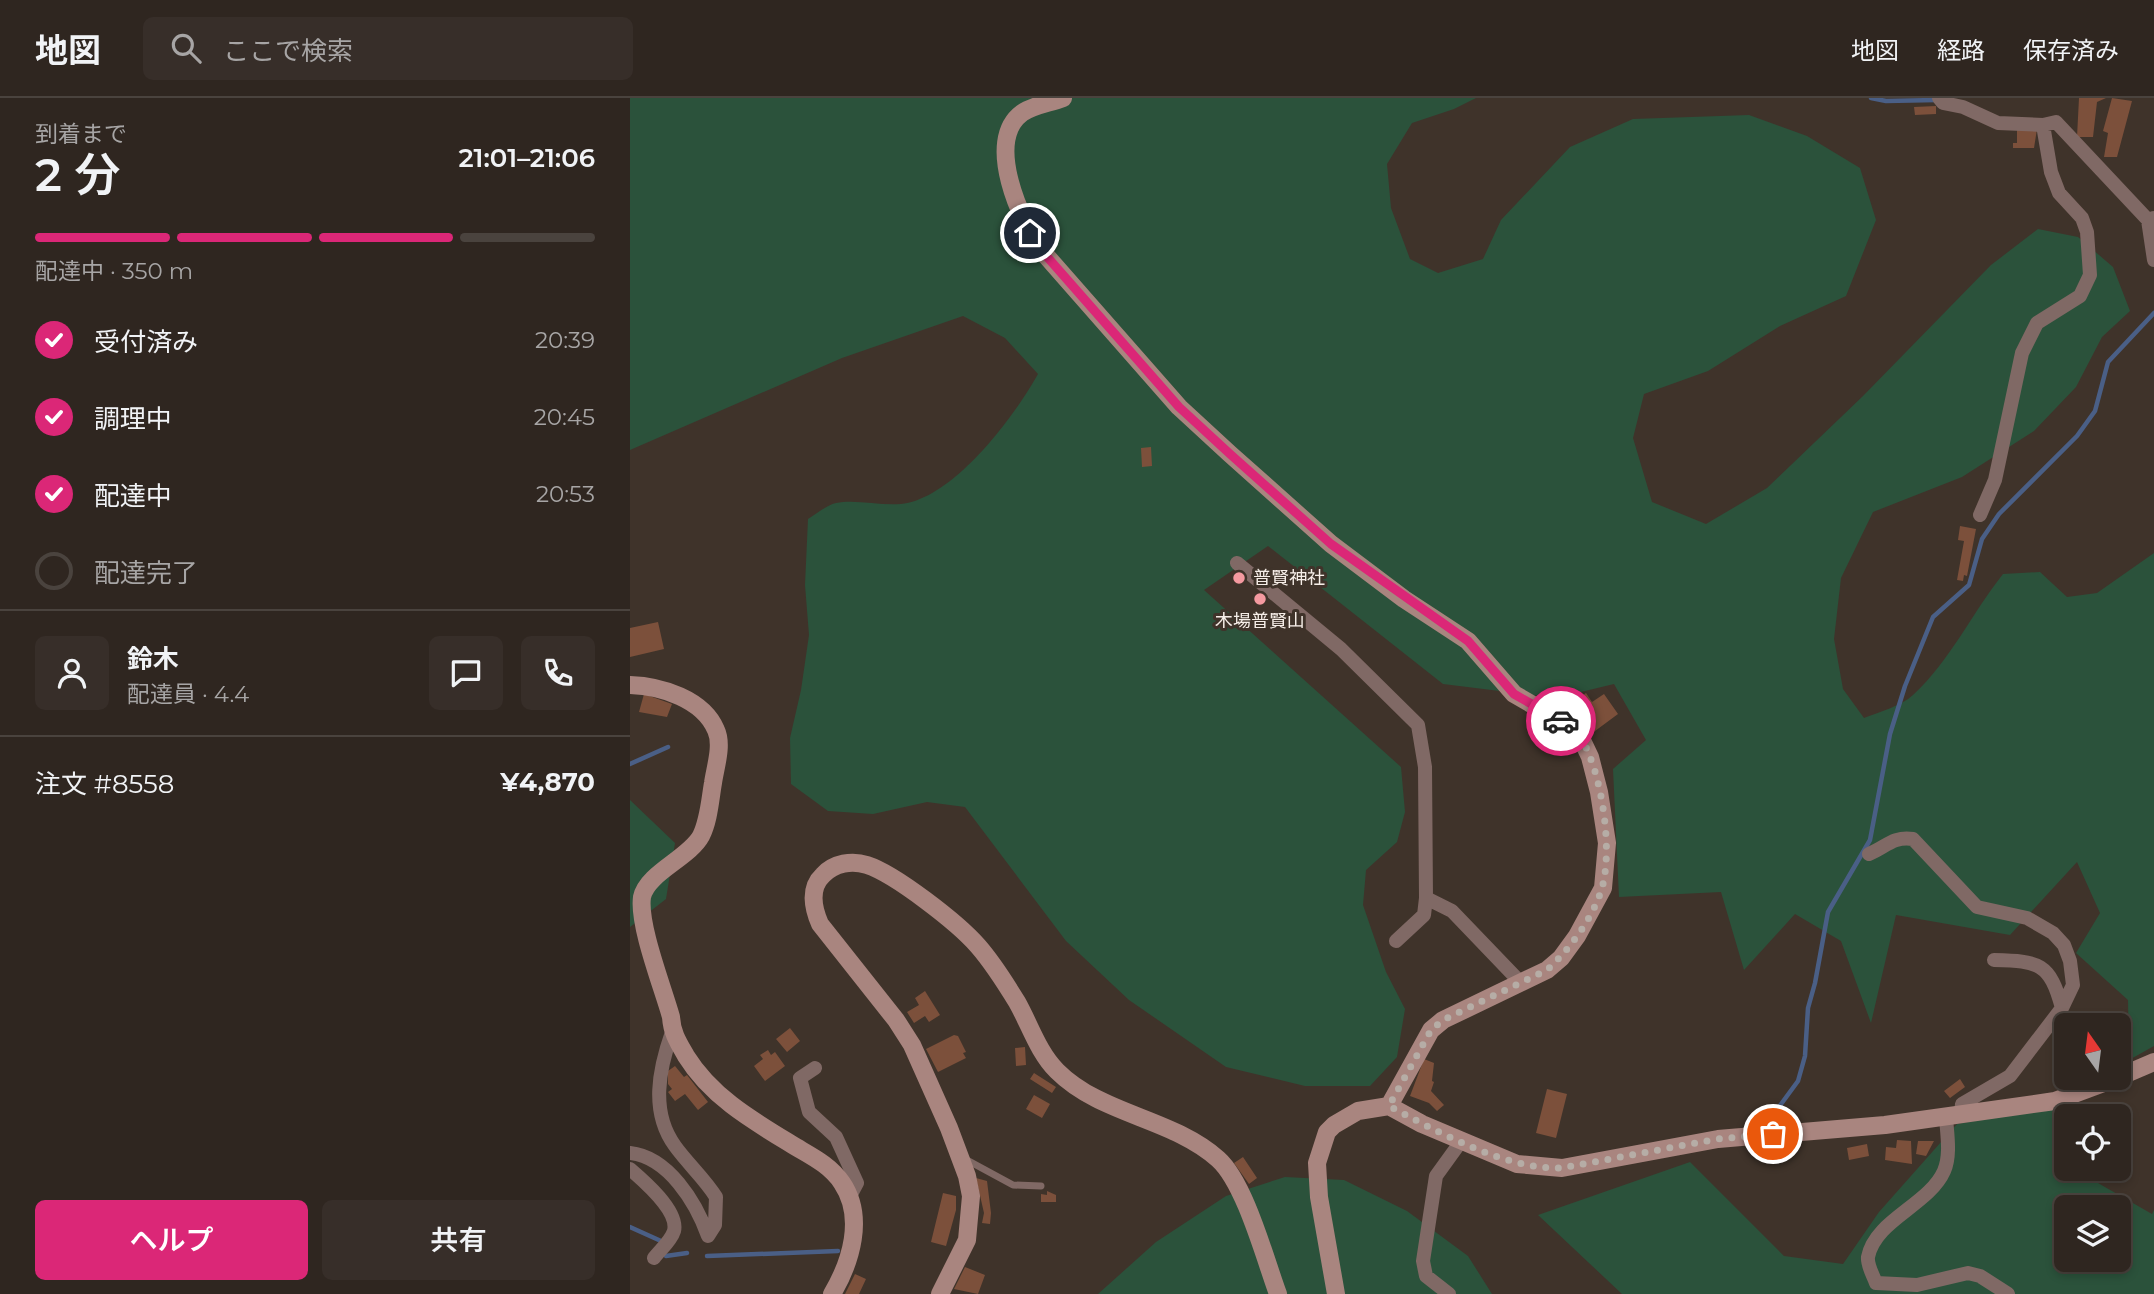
<!DOCTYPE html>
<html lang="ja">
<head>
<meta charset="utf-8">
<style>
  :root { --surface:#2f2620; --page:#372e29; --text:#f1f3f6; --muted:#a7a5a5; --line:#4a433e; --accent:#db2777 }
  body { margin:0; font-family:Montserrat,"Noto Sans JP",sans-serif; background:var(--page); color:var(--text); height:100vh; display:flex; flex-direction:column; font-size:26px; white-space:nowrap }
  * { box-sizing:border-box; margin:0 }
  p { font-size:23px; color:var(--muted) }
  .icon { flex:none; width:38px; height:38px; fill:none; stroke:currentColor; stroke-width:2; stroke-linecap:round; stroke-linejoin:round }
  .map { position:relative; flex:1; overflow:hidden }
  .panel { display:flex; flex-direction:column; background:var(--surface); width:630px }
  .panel>* { flex:none }
  .needle { width:46px; rotate:346deg }
  .fabs { position:absolute; left:1424px; top:915px; display:grid; gap:14px }
  .fabs a { display:grid; place-items:center; width:77px; height:77px; border-radius:10px; background:var(--surface); box-shadow:0 4px 10px #0003,0 0 0 2px var(--line); font-size:35px }
  .pin { position:absolute; display:grid; place-items:center; width:60px; height:60px; color:#fff; margin:-30px; border:4px solid #fff; border-radius:50%; box-shadow:0 2px 7px #0007 }
  .courier { position:absolute; display:grid; place-items:center; width:70px; height:70px; margin:-35px; border:5px solid #db2777; border-radius:50%; background:#fff; color:#222; box-shadow:0 2px 9px #0007 }
  .overview em { font-style:normal; font-weight:600 }
  .overview div { display:flex; flex-direction:column-reverse }
  .overview { display:flex; align-items:center; justify-content:space-between; height:119px; padding:0 35px }
  h1 { font-size:46px; font-weight:600; line-height:52px }
  .bar { display:grid; grid-template-columns:repeat(4,1fr); gap:10px 7px; align-content:center; height:84px; padding:0 35px }
  .bar i { height:9px; border-radius:5px; background:var(--line) }
  .bar .active { background:var(--accent) }
  .bar p { grid-column:span 4 }
  .line { display:flex; align-items:center; gap:18px; padding:0 35px; border-top:2px solid var(--line) }
  .line div { flex:1 }
  .round { display:grid; place-items:center; flex:none; width:74px; height:74px; border-radius:10px; background:var(--page) }
  ol { padding:0 35px; list-style:none }
  li { display:flex; align-items:center; gap:21px; height:77px }
  li p { margin-inline-start:auto }
  li .icon { padding:7px; border-radius:50%; background:var(--accent); color:#fff; stroke-width:4 }
  li:last-child { color:var(--muted) }
  li i { width:38px; height:38px; border:4px solid var(--line); border-radius:50% }
  .primary-button { display:flex; gap:14px; margin-top:auto; padding:14px 35px }
  .primary-button a { flex:1; height:80px; border-radius:10px; background:var(--accent); color:#fff; font-size:28px; font-weight:600; line-height:80px; text-align:center }
  .primary-button a+a { background:var(--page); color:var(--text) }
  header { display:flex; align-items:center; gap:42px; box-sizing:border-box; height:98px; padding:0 35px; background:var(--surface); border-bottom:2px solid var(--line) }
  header strong { font-size:33px }
  nav { display:flex; gap:38px; margin-inline-start:auto; font-size:24px }
  .search { width:490px; height:63px; background:var(--page); display:flex; align-items:center; gap:18px; box-sizing:border-box; padding:0 24px; border-radius:10px; color:var(--muted); font-size:26px }
  main { display:flex; flex:1; min-height:0 }
  .map>svg:first-child { display:block }
  .green { fill:#2b523b; fill-rule:evenodd }
  .lines { fill:none; stroke-linecap:round; stroke-linejoin:round }
  .stream { stroke:#4a5f86; stroke-width:4.5 }
  .building { fill:#7c503b }
  .lane { stroke:#806965; stroke-width:7 }
  .street { stroke:#806965; stroke-width:14 }
  .secondary { stroke:#a9857f; stroke-width:18 }
  .done { stroke:#b6ada6; stroke-width:7; stroke-dasharray:0 12.6 }
  .route { stroke:#db2777; stroke-width:9 }
  .poi-dot { fill:#f49aa0; stroke:#3f332a; stroke-width:2.5 }
  .labels { text-anchor:middle; dominant-baseline:central; stroke-width:6; stroke-linejoin:round; paint-order:stroke }
  .poi-label { font-size:18px; fill:#f6eee8; stroke:#3f332a; text-anchor:start }
</style>
</head>
<body>
<header>
<strong>地図</strong>
<div class="search"><svg class="icon" aria-label="search" viewBox="0 0 24 24"><circle cx="10" cy="10" r="6"/><path d="M15 15l6 6"/></svg>ここで検索</div>
<nav><a>地図</a><a>経路</a><a>保存済み</a></nav>
</header>
<main>
<section class="panel">
<div class="overview"><div><h1>2 分</h1><p>到着まで</p></div><em>21:01–21:06</em></div>
<div class="bar"><i class="active"></i><i class="active"></i><i class="active"></i><i></i><p>配達中 · 350 m</p></div>
<ol>
<li><svg class="icon" aria-label="check" viewBox="0 0 24 24"><path d="M5 12l5 5 9-10"/></svg>受付済み<p>20:39</p></li>
<li><svg class="icon" aria-label="check" viewBox="0 0 24 24"><path d="M5 12l5 5 9-10"/></svg>調理中<p>20:45</p></li>
<li><svg class="icon" aria-label="check" viewBox="0 0 24 24"><path d="M5 12l5 5 9-10"/></svg>配達中<p>20:53</p></li>
<li><i></i>配達完了</li>
</ol>
<div class="line" style="height:126px"><a class="round"><svg class="icon" aria-label="person" viewBox="0 0 24 24"><circle cx="12" cy="8" r="4"/><path d="M4 21q1-7 8-7t8 7"/></svg></a><div><b>鈴木</b><p>配達員 · 4.4</p></div><a class="round"><svg class="icon" aria-label="chat" viewBox="0 0 24 24"><path d="M4 5h16v11H9l-5 4z"/></svg></a><a class="round"><svg class="icon" aria-label="phone" viewBox="0 0 24 24"><path d="M5 4h4l2 5-3 2q2 4 5 5l2-3 5 2v4C11 20 4 13 5 4z"/></svg></a></div>
<div class="line" style="height:91px"><div>注文 #8558</div><b>¥4,870</b></div>
<div class="primary-button"><a>ヘルプ</a><a>共有</a></div>
</section>
<div class="map">
<svg width="1524" height="1196" viewBox="0 0 1524 1196">
  <rect width="100%" height="100%" fill="#3f332a"/>
  <path class="green" d="M0,0H846L824,11L782,25L757,66L761,110L780,161L808,175L853,161L871,122L940,49L1003,21L1119,17L1177,38L1230,70L1246,122L1216,198L1150,228L1078,273L1014,296L1003,340L1022,404L1076,426L1137,390L1233,298L1361,167L1408,131L1448,139L1483,169L1500,213L1472,239L1446,289L1404,333L1332,379L1243,414L1211,480L1204,541L1213,591L1234,620C1249,614 1271,608 1283,597C1320,563 1342,515 1373,476L1410,474L1437,499L1467,495L1524,455V948L1499,962L1498,902L1446,855L1470,815L1447,764L1380,837L1266,817L1241,925L1211,843L1165,816L1114,872L1091,794L989,799L983,671L1016,642L984,586L926,600L813,586L638,448L574,492L771,669L775,714L767,744L736,772L733,807L756,874L775,911L767,959L740,988H675L596,969L499,902L436,843L335,709L297,704L243,716L198,713L161,686L160,640L171,592L179,537L175,487L178,421C186,416 197,407 206,405C226,401 250,408 271,406C323,401 384,319 408,276L375,240L333,218L212,260L0,352Z
    M0,702L45,745L36,801L0,829Z
    M1454,1004L1497,1021L1489,1033V1018H1437V1071H1467L1461,1081L1522,1116L1524,1112V1196H992L908,1117L1060,1064L1154,1158L1213,1166L1249,1114L1327,1026ZM1437,1110H1489V1162H1437Z
    M655,1079L714,1082L777,1113L838,1158L862,1196H468L526,1144L596,1098Z"/>
  <g class="lines">
    <path class="stream" d="M1241,0L1256,3L1306,2
      M0,666L38,649
      M1143,1017L1168,983L1175,958L1178,910L1185,885L1198,814L1240,742L1260,636L1275,588L1303,519L1339,487L1352,441L1369,416L1447,338L1465,313L1478,264L1524,215
      M0,1129L31,1143
      M36,1158L57,1155
      M77,1158L208,1153"/>
  </g>
  <path class="building" d="M1449,0H1476L1467,4L1463,39H1447Z
    M1482,0L1502,3L1487,59H1474L1478,35L1473,33Z
    M1306,8V16L1285,17L1284,9Z
    M1387,31H1407L1404,50H1383V45H1387Z
    M521,349L522,368L512,369L511,350Z
    M1330,428L1346,431L1337,478L1334,477L1333,483L1327,482L1334,443L1328,442Z
    M28,524L34,551L0,559V530Z
    M956,595L962,604L974,596L988,616L961,636L951,622L935,612L939,606L943,609L944,604Z
    M14,596L42,606L37,619L9,614Z
    M295,893L310,917L299,924L295,918L284,925L277,914L289,907L285,900Z
    M160,930L170,943L157,954L146,941Z
    M324,937L328,938L336,954L333,955L336,960L308,974L296,951Z
    M395,949L396,967L386,968L385,950Z
    M138,952L141,957L145,954L155,968L135,983L124,968L133,961L130,957Z
    M794,961L804,965L802,983L804,984L801,993L814,1007L807,1013L799,1005L780,998Z
    M45,968L54,979L57,977L78,1004L68,1012L55,996L45,1003L38,994L42,991L38,986V973Z
    M404,975L426,989L422,995L400,981Z
    M1330,981L1335,989L1320,1000L1314,993Z
    M917,991L937,996L926,1040L906,1035Z
    M404,997L420,1006L412,1020L396,1011Z
    M1267,1042L1281,1043L1282,1066L1255,1062L1256,1049L1266,1050Z
    M1288,1043H1304L1296,1058L1286,1056Z
    M1237,1046L1239,1058L1219,1062L1217,1050Z
    M613,1059L627,1080L619,1086L604,1065Z
    M346,1080L357,1083L361,1115L360,1126L352,1125L354,1115Z
    M417,1093L426,1097V1104H411V1096L417,1097Z
    M313,1095L326,1098V1112L316,1148L301,1144Z
    M335,1169L355,1177L348,1196L324,1191Z
    M225,1176L236,1181L229,1196H215Z"/>
  <g class="lines">
    <path class="lane" d="M335,1061L383,1087L411,1088"/>
    <path class="street" d="M1309,0L1313,5L1333,9L1368,25L1413,27L1426,24L1518,122L1524,120
      M1518,122L1524,162
      M1350,417L1365,382L1392,255L1407,225L1450,198L1460,177L1457,134L1452,120L1429,95L1421,74L1413,27
      M607,465L711,551L788,627L795,669L796,800L822,813L891,885
      M1239,756C1256,749 1263,738 1283,741L1347,809L1397,820L1423,835L1434,847L1440,863L1443,887L1432,910
      M766,843L794,817L796,800
      M185,970L170,980L179,1014L206,1039L227,1085L219,1100
      M1331,1016L1332,1006L1380,978L1432,910C1420,865 1409,863 1364,862
      M1316,1019C1317,1036 1321,1057 1314,1073C1299,1107 1245,1122 1238,1159C1237,1167 1243,1177 1246,1185L1287,1187L1338,1175L1350,1178L1378,1196
      M0,1055C38,1059 66,1104 78,1138L85,1127L86,1099C75,1081 58,1066 45,1048C20,1014 29,971 42,934
      M0,1071C14,1083 49,1113 44,1133C41,1143 30,1152 24,1160
      M819,1196L796,1178L793,1163L806,1078L832,1042"/>
    <path class="secondary" d="M433,0C420,5 403,7 392,15C354,43 391,124 412,153L549,309L600,356L701,446L774,501L838,543L884,596L936,626L950,638L960,659L969,694L977,745L973,790L947,838L931,860L917,872L813,922L801,932L759,1008
      M0,587C31,588 73,601 86,632C93,647 85,670 83,685C80,702 79,722 71,738C59,760 17,775 12,799C8,827 33,890 41,919C42,935 48,944 56,958C82,1000 125,1024 166,1049C183,1059 201,1068 212,1085C235,1119 221,1164 202,1196
      M1489,979L1524,964
      M310,1196L337,1142L341,1098L337,1078L319,1030L282,947L266,922L190,826C183,810 179,790 193,777C204,765 222,762 237,767C265,776 328,825 348,848C362,864 376,886 387,904C400,927 408,954 427,973C471,1017 542,1020 588,1061C615,1085 635,1161 648,1196
      M706,1196L689,1099L687,1065L697,1034L704,1027L728,1013L759,1008L792,1026L887,1066L932,1070L1088,1041L1255,1027L1425,1003L1487,980"/>
  </g>
  <g class="lines">
    <path class="done" d="M931,623C938,627 947,633 951,640C972,674 984,755 971,793C962,821 939,852 917,872L813,922L801,932L759,1008C808,1034 876,1072 932,1070L1087,1041L1143,1036"/>
    <path class="route" d="M400,135L412,153L549,309L600,356L701,446L838,543L884,596L931,623"/>
  </g>
  <g class="poi-dot">
    <circle cx="609" cy="480" r="7"/>
    <circle cx="630" cy="501" r="7"/>
  </g>
  <g class="labels">
    <g class="poi-label">
      <text x="623" y="480">普賢神社</text>
      <text x="630" y="523" text-anchor="middle">木場普賢山</text>
    </g>
  </g>
</svg>
<div class="fabs">
<a><svg class="needle" viewBox="-14 -14 28 28"><path d="M0-13l5 13h-10z" fill="#e53935"/><path d="M0 13l5-13h-10z" fill="#a7a5a5"/></svg></a>
<a><svg class="icon" aria-label="locate" viewBox="0 0 24 24"><circle cx="12" cy="12" r="6"/><path d="M12 2v4M12 18v4M2 12h4M18 12h4"/></svg></a>
<a><svg class="icon" aria-label="layers" viewBox="0 0 24 24"><path d="M12 4l9 5-9 5-9-5zM3 14l9 5 9-5"/></svg></a>
</div>
<div class="pin" style="left:1143px;top:1036px;background:#ea580c"><svg class="icon" aria-label="bag" viewBox="0 0 24 24"><path d="M5 8h14l-1 12H6zM9 8a3 3 0 0 1 6 0"/></svg></div>
<div class="pin" style="left:400px;top:135px;background:#1f2937"><svg class="icon" aria-label="home" viewBox="0 0 24 24"><path d="M3 11l9-7 9 7M6 9v11h12V9"/></svg></div>
<div class="courier" style="left:931px;top:623px"><svg class="icon" aria-label="car" viewBox="0 0 24 24"><path d="M5 17H2v-5l4-1 3-4h7l3 4 3 1v5h-3M9 17h6M6 11h13"/><circle cx="7" cy="17" r="2"/><circle cx="17" cy="17" r="2"/></svg></div>
</div>
</main>
</body>
</html>
